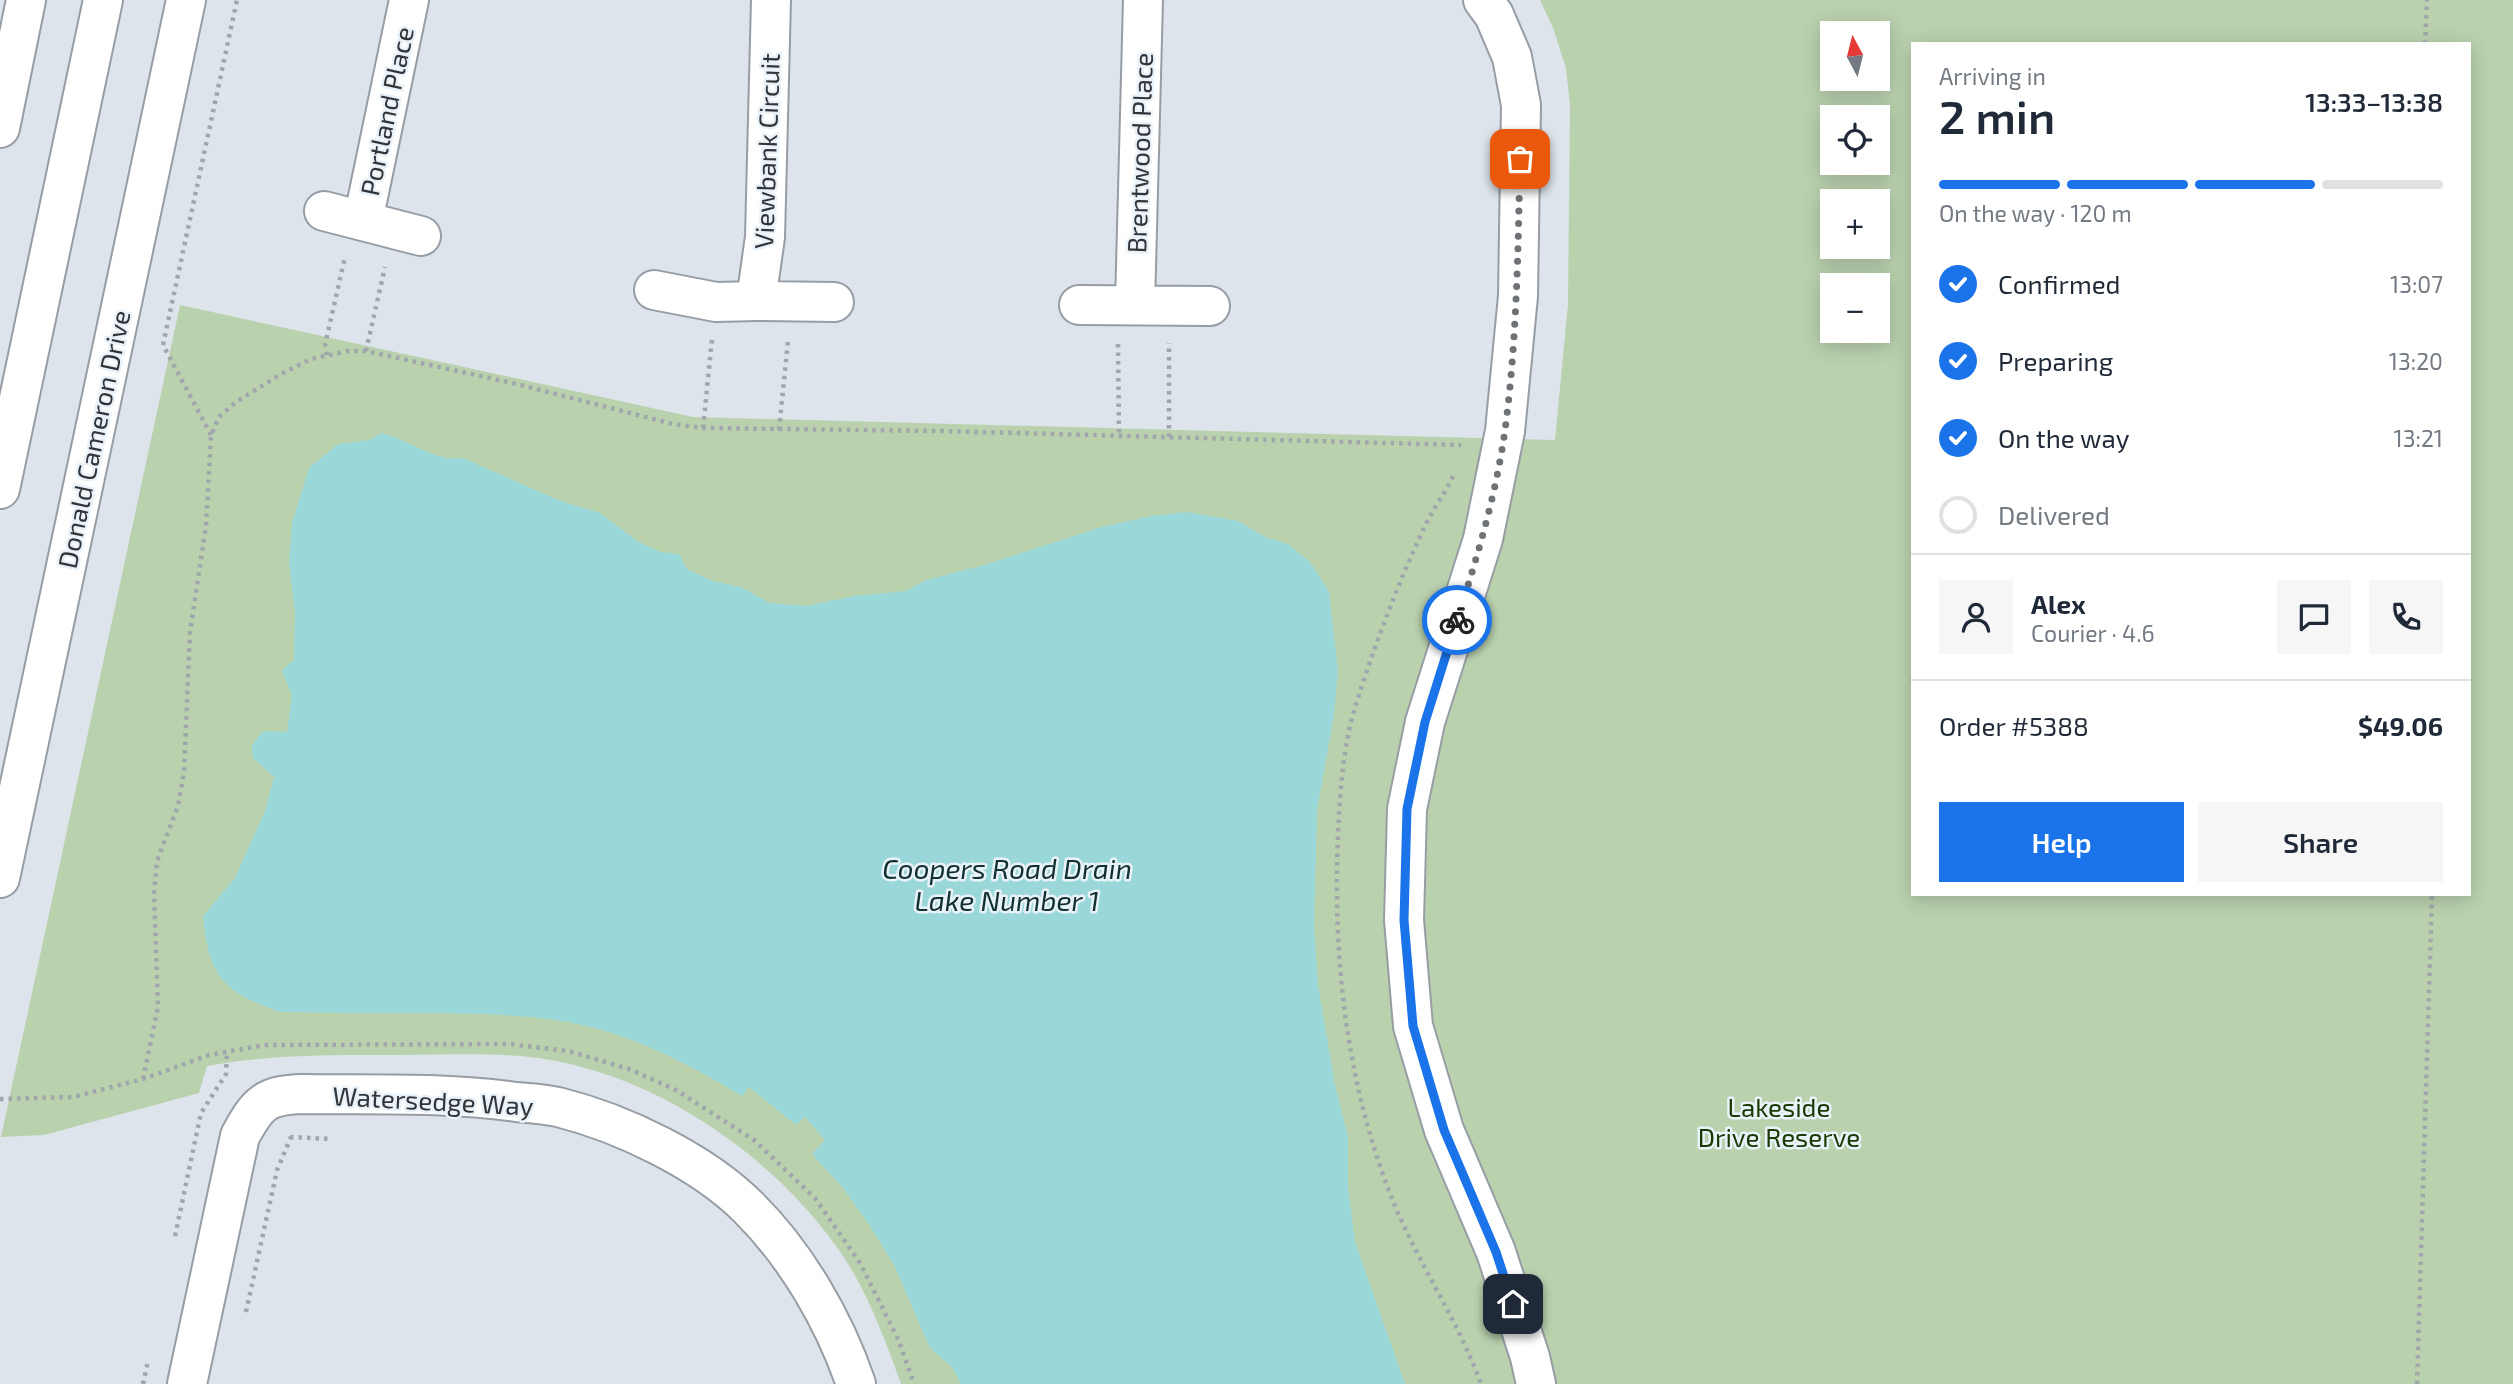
<!DOCTYPE html>
<html lang="en">
<head>
<meta charset="utf-8">
<style>
  :root { --surface:#fff; --page:#f6f6f7; --text:#1f2937; --muted:#747a83; --line:#e0e1e3; --accent:#1a73e8 }
  body { margin:0; font-family:"Exo 2",sans-serif; background:var(--page); color:var(--text); height:100vh; display:flex; flex-direction:column; font-size:26px; white-space:nowrap }
  * { box-sizing:border-box; margin:0 }
  p { font-size:23px; color:var(--muted) }
  .icon { flex:none; width:38px; height:38px; fill:none; stroke:currentColor; stroke-width:2; stroke-linecap:round; stroke-linejoin:round }
  .map { position:relative; flex:1; overflow:hidden }
  .drawer { position:absolute; left:1911px; top:42px; width:560px; height:854px; display:flex; flex-direction:column; background:var(--surface); border-radius:0px; box-shadow:0 4px 18px #0003 }
  .drawer>* { flex:none }
  .needle { width:46px; rotate:353deg }
  .buttons { position:absolute; left:1820px; top:21px; display:grid; gap:14px }
  .buttons a { display:grid; place-items:center; width:70px; height:70px; border-radius:0px; background:var(--surface); box-shadow:0 4px 18px #0003; font-size:35px }
  .pin { position:absolute; display:grid; place-items:center; width:60px; height:60px; color:#fff; margin:-30px; border-radius:14px; box-shadow:0 4px 10px #0006 }
  .courier { position:absolute; display:grid; place-items:center; width:70px; height:70px; margin:-35px; border:5px solid #1a73e8; border-radius:50%; background:#fff; color:#222; box-shadow:0 2px 9px #0007 }
  .headline em { font-style:normal; font-weight:600 }
  .headline div { display:flex; flex-direction:column-reverse }
  .headline { display:flex; align-items:center; justify-content:space-between; height:119px; padding:0 28px }
  h1 { font-size:46px; font-weight:600; line-height:52px }
  .bar { display:grid; grid-template-columns:repeat(4,1fr); gap:10px 7px; align-content:center; height:84px; padding:0 28px }
  .bar i { height:9px; border-radius:5px; background:var(--line) }
  .bar .selected { background:var(--accent) }
  .bar p { grid-column:span 4 }
  .line { display:flex; align-items:center; gap:18px; padding:0 28px; border-top:2px solid var(--line) }
  .line div { flex:1 }
  .round { display:grid; place-items:center; flex:none; width:74px; height:74px; border-radius:0px; background:var(--page) }
  ol { padding:0 28px; list-style:none }
  li { display:flex; align-items:center; gap:21px; height:77px }
  li p { margin-inline-start:auto }
  li .icon { padding:7px; border-radius:50%; background:var(--accent); color:#fff; stroke-width:4 }
  li:last-child { color:var(--muted) }
  li i { width:38px; height:38px; border:4px solid var(--line); border-radius:50% }
  .cta { display:flex; gap:14px; margin-top:auto; padding:14px 28px }
  .cta a { flex:1; height:80px; border-radius:0px; background:var(--accent); color:#fff; font-size:28px; font-weight:600; line-height:80px; text-align:center }
  .cta a+a { background:var(--page); color:var(--text) }
  .map>svg:first-child { display:block }
  .green { fill:#bad1ae; fill-rule:evenodd }
  .water { fill:#99d7d8 }
  .lines { fill:none; stroke-linecap:round; stroke-linejoin:round }
  .minor-casing { stroke:#979da4; stroke-width:42 }
  .path { stroke:#a1a6ac; stroke-width:4.5; stroke-dasharray:3.5 5; stroke-linecap:butt }
  .minor { stroke:#fff; stroke-width:38 }
  .done { stroke:#6e7276; stroke-width:7; stroke-dasharray:0 12.6 }
  .route { stroke:#1a73e8; stroke-width:9 }
  .labels { text-anchor:middle; dominant-baseline:central; stroke-width:5; stroke-linejoin:round; paint-order:stroke }
  .street-label { font-size:26px; fill:#323437; stroke:#eaf2f9 }
  .park-label { font-size:26px; fill:#183900; stroke:#eaf2f9 }
  .water-label { font-size:28px; font-style:italic; fill:#113131; stroke:#eaf2f9 }
</style>
</head>
<body>
<div class="map">
<svg width="2513" height="1384" viewBox="0 0 2513 1384">
  <rect width="100%" height="100%" fill="#dde4ec"/>
  <path class="green" d="M1540,0H2513V1384H901C884,1337 866,1287 836,1246C770,1154 658,1077 545,1059C500,1052 447,1055 402,1055C335,1055 273,1054 207,1066L199,1093L44,1135L1,1137L180,305L693,417L1555,440L1568,304L1570,105L1566,68L1553,28ZM1832,33H1878V79H1832ZM1913,44H2469V894H1913ZM1832,117H1878V163H1832ZM1832,201H1878V247H1832ZM1832,285H1878V331H1832Z"/>
  <path class="water" d="M381,433C410,439 432,462 463,458L558,500L600,513L637,541L660,552L679,554L687,569L712,581L741,587L770,603L806,606L854,596L906,591L926,580L984,565L1102,527L1151,516L1187,512L1238,521L1265,537L1288,544L1310,562L1329,591L1338,671L1334,714L1317,811L1314,924L1318,985L1335,1085L1348,1137V1186L1355,1242L1405,1384H961L952,1367L930,1348L894,1265L870,1226L843,1188L812,1154L825,1140L805,1117L796,1125L749,1087L742,1096C702,1072 662,1050 618,1035C557,1014 492,1014 428,1013C378,1013 329,1013 279,1012C222,991 209,977 203,916L235,878L265,811L274,777L253,758L252,745L263,731L287,732L292,696L282,670L294,660L295,613L289,562L292,523L309,468L338,444L370,440Z"/>
  <g class="lines">
    <g class="minor-casing">
      <path id="minor" d="M1483,0L1494,15L1512,57L1521,105L1518,296L1505,431L1483,539L1425,722L1407,809L1404,920L1413,1026L1444,1130L1496,1252L1530,1357L1536,1384
        M0,128L26,0
        M324,211L421,236
        M363,221L409,0
        M654,290L716,302L756,301L765,237L771,0
        M756,301L834,302
        M1079,305L1210,306
        M1135,305L1143,0
        M0,489L103,0
        M0,878L186,0
        M187,1384L240,1136C258,1103 265,1095 303,1094C374,1095 446,1092 516,1102C529,1103 544,1104 558,1107C622,1123 702,1161 749,1208C797,1256 834,1320 856,1384"/>
    </g>
    <path class="path" d="M2425,44L2427,0
      M1118,344L1119,435
      M366,351L385,267
      M327,355L325,345L345,257
      M703,428L712,339
      M779,430L788,341
      M211,435L163,345L237,0
      M1169,437V343
      M1453,476C1445,494 1433,508 1425,526C1398,583 1375,644 1356,704C1343,746 1340,790 1338,835C1333,954 1345,1071 1386,1183C1411,1253 1456,1315 1481,1384
      M143,1079L158,1007L154,894L157,861L178,806L184,772L190,632L206,526L211,436L219,417L236,402L281,374L311,359L348,351H366L517,384L673,424L703,428L941,431L1461,445
      M0,1099L73,1097L143,1079L209,1055L265,1045L508,1044L568,1051L629,1069L676,1090L754,1140L815,1198L860,1263L899,1341L914,1384
      M290,1137L332,1139
      M175,1236L201,1113L226,1074L227,1052
      M246,1312L277,1170L291,1137
      M143,1384L148,1361
      M2417,1384L2432,894"/>
    <use href="#minor" class="minor"/>
  </g>
  <g class="lines">
    <path class="done" d="M1457,620C1477,558 1496,495 1505,430C1517,340 1518,250 1520,159"/>
    <path class="route" d="M1457,620L1425,722L1407,809L1404,920L1413,1026L1444,1130L1496,1252L1513,1304"/>
  </g>
  <g class="labels">
    <g class="street-label">
      <text transform="translate(386 111) rotate(-78)">Portland Place</text>
      <text transform="translate(766 151) rotate(-88)">Viewbank Circuit</text>
      <text transform="translate(1139 153) rotate(-88)">Brentwood Place</text>
      <text transform="translate(93 439) rotate(-78)">Donald Cameron Drive</text>
      <text transform="translate(433 1100) rotate(3)">Watersedge Way</text>
    </g>
    <g class="park-label">
      <text x="1779" y="1106">Lakeside<tspan x="1779" dy="30">Drive Reserve</tspan></text>
    </g>
    <g class="water-label">
      <text x="1007" y="868">Coopers Road Drain<tspan x="1007" dy="32">Lake Number 1</tspan></text>
    </g>
  </g>
</svg>
<div class="buttons">
<a><svg class="needle" viewBox="-14 -14 28 28"><path d="M0-13l5 13h-10z" fill="#e53935"/><path d="M0 13l5-13h-10z" fill="#747a83"/></svg></a>
<a><svg class="icon" aria-label="locate" viewBox="0 0 24 24"><circle cx="12" cy="12" r="6"/><path d="M12 2v4M12 18v4M2 12h4M18 12h4"/></svg></a>
<a>+</a>
<a>−</a>
</div>
<div class="pin" style="left:1520px;top:159px;background:#ea580c"><svg class="icon" aria-label="bag" viewBox="0 0 24 24"><path d="M5 8h14l-1 12H6zM9 8a3 3 0 0 1 6 0"/></svg></div>
<div class="pin" style="left:1513px;top:1304px;background:#1f2937"><svg class="icon" aria-label="home" viewBox="0 0 24 24"><path d="M3 11l9-7 9 7M6 9v11h12V9"/></svg></div>
<div class="courier" style="left:1457px;top:620px"><svg class="icon" aria-label="bike" viewBox="0 0 24 24"><circle cx="6" cy="16" r="4"/><circle cx="18" cy="16" r="4"/><path d="M6 16l4-8h5l3 8M10 8l3 8H6M13 5h3"/></svg></div>
<section class="drawer">
<div class="headline"><div><h1>2 min</h1><p>Arriving in</p></div><em>13:33–13:38</em></div>
<div class="bar"><i class="selected"></i><i class="selected"></i><i class="selected"></i><i></i><p>On the way · 120 m</p></div>
<ol>
<li><svg class="icon" aria-label="check" viewBox="0 0 24 24"><path d="M5 12l5 5 9-10"/></svg>Confirmed<p>13:07</p></li>
<li><svg class="icon" aria-label="check" viewBox="0 0 24 24"><path d="M5 12l5 5 9-10"/></svg>Preparing<p>13:20</p></li>
<li><svg class="icon" aria-label="check" viewBox="0 0 24 24"><path d="M5 12l5 5 9-10"/></svg>On the way<p>13:21</p></li>
<li><i></i>Delivered</li>
</ol>
<div class="line" style="height:126px"><a class="round"><svg class="icon" aria-label="person" viewBox="0 0 24 24"><circle cx="12" cy="8" r="4"/><path d="M4 21q1-7 8-7t8 7"/></svg></a><div><b>Alex</b><p>Courier · 4.6</p></div><a class="round"><svg class="icon" aria-label="chat" viewBox="0 0 24 24"><path d="M4 5h16v11H9l-5 4z"/></svg></a><a class="round"><svg class="icon" aria-label="phone" viewBox="0 0 24 24"><path d="M5 4h4l2 5-3 2q2 4 5 5l2-3 5 2v4C11 20 4 13 5 4z"/></svg></a></div>
<div class="line" style="height:91px"><div>Order #5388</div><b>$49.06</b></div>
<div class="cta"><a>Help</a><a>Share</a></div>
</section>
</div>
</body>
</html>
